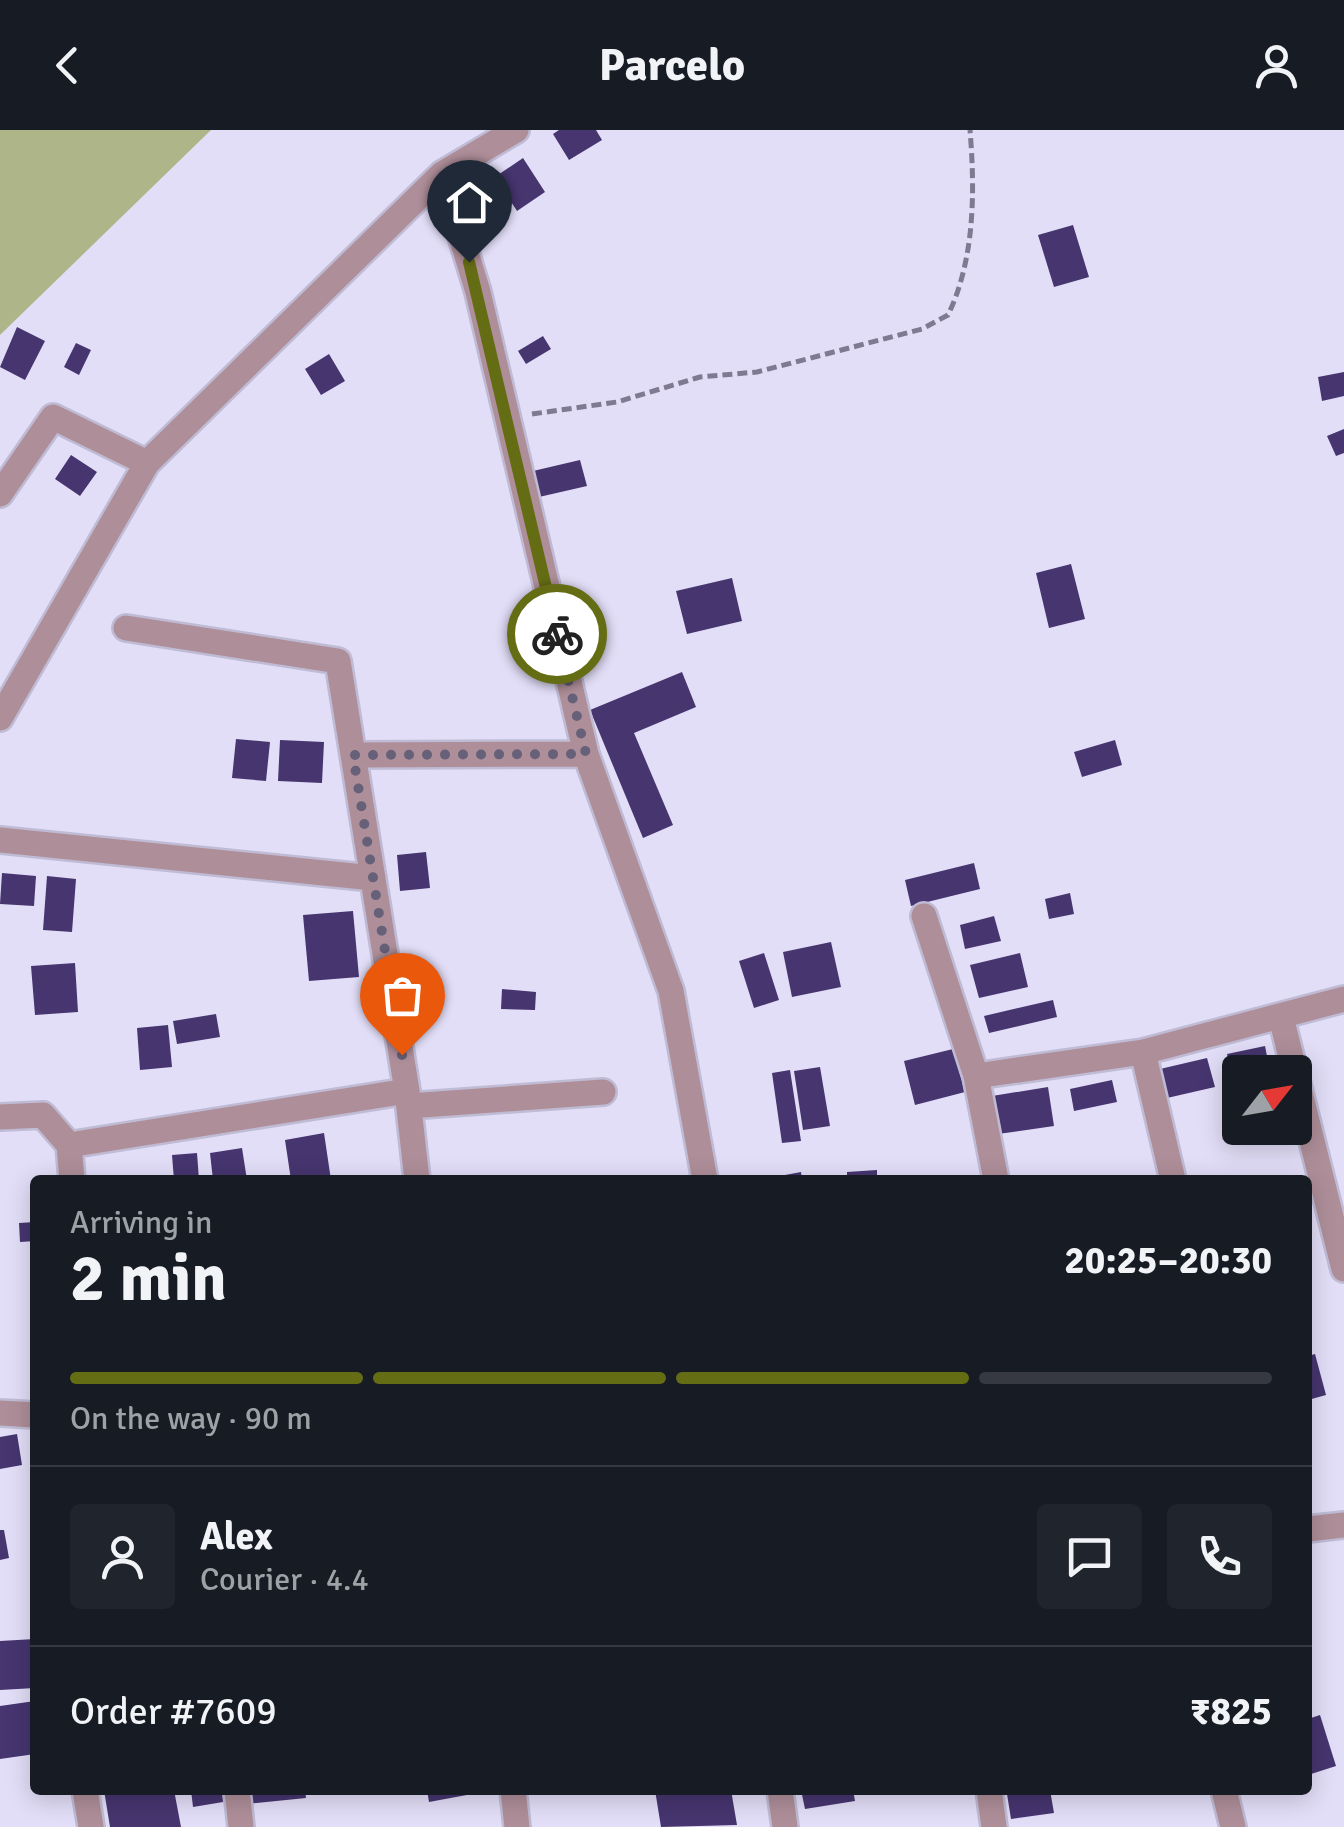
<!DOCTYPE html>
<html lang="en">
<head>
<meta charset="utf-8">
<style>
  :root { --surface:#171b24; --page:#20242c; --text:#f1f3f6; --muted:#9ea1a6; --line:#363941; --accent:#656d14 }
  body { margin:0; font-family:Signika,sans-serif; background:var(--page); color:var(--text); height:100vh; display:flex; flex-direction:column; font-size:38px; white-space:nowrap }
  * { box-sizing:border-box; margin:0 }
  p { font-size:32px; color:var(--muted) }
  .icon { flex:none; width:55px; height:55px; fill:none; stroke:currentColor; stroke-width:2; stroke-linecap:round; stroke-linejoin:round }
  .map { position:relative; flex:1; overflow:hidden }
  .drawer { position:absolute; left:30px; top:1045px; width:1282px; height:620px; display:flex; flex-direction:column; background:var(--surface); border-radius:10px; box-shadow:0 5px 25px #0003 }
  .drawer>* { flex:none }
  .needle { width:65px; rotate:59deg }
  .fabs { position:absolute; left:1222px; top:925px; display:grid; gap:20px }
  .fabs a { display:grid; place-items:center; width:90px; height:90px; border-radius:10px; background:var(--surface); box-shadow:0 5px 25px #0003; font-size:50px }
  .pin { position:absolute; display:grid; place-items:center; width:85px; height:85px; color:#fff; margin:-102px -42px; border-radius:50% 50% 50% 0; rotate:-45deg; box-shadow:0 0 10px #0007 }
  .pin .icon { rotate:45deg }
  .courier { position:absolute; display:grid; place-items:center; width:100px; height:100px; margin:-50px; border:8px solid #656d14; border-radius:50%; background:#fff; color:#222; box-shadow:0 2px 12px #0007 }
  .overview em { font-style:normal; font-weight:800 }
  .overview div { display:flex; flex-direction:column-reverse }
  .overview { display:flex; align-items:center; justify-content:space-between; height:170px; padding:0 40px }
  h1 { font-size:65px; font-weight:800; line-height:75px }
  .bar { display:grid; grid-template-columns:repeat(4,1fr); gap:15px 10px; align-content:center; height:120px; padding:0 40px }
  .bar i { height:12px; border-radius:8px; background:var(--line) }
  .bar .on { background:var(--accent) }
  .bar p { grid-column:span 4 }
  .line { display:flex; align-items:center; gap:25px; padding:0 40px; border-top:2px solid var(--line) }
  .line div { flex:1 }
  .round { display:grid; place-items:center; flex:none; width:105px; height:105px; border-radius:10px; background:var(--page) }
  header { display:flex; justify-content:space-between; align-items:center; height:130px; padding:0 40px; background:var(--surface); font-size:45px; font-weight:800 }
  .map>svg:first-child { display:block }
  .green { fill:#aeb588 }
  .building { fill:#46356f }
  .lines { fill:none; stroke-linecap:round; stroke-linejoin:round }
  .minor-casing { stroke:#c0bbd5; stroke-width:30 }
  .path { stroke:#7f7a92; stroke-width:5; stroke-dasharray:10 5; stroke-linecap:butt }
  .minor { stroke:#ae8e99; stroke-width:25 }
  .done { stroke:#666079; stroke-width:10; stroke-dasharray:0 18 }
  .route { stroke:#656d14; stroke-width:12 }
</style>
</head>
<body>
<header><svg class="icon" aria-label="back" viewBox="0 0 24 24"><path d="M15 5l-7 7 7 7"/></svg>Parcelo<svg class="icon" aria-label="person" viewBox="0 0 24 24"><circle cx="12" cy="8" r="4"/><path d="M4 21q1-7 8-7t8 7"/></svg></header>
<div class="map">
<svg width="1344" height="1697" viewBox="0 0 1344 1697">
  <rect width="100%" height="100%" fill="#e3def8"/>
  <path class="green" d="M0,0H211L0,205Z"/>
  <path class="building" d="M559,0H596L602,10L569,30L553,4Z
    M523,28L545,62L517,81L495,47Z
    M482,48L502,76L475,94L456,67Z
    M1073,95L1089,147L1054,157L1038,105Z
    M17,197L45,211L25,250L0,237Z
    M543,206L551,219L526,234L518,221Z
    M76,213L91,220L79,245L64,237Z
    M329,224L345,251L321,265L305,239Z
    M1344,242V266L1322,271L1318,247Z
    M1344,299V323L1336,326L1327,306Z
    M71,325L97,342L80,366L55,349Z
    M580,330L587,356L539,367L533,341Z
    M1071,434L1085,489L1049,498L1036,443Z
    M732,448L742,491L687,504L676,461Z
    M682,542L696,577L634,603L673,695L643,708L590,580Z
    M236,609L270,612L266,651L232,648Z
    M280,610L324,612L322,653L278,651Z
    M1115,610L1122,635L1082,647L1074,622Z
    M426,722L430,758L400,761L397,725Z
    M974,733L980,759L911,776L905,750Z
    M2,743L36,746L34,776L0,774Z
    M47,746L76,749L72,802L43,800Z
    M1070,763L1074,784L1049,789L1045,769Z
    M353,781L359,847L309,851L303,785Z
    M994,786L1001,811L965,819L960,795Z
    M831,812L841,857L792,867L783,822Z
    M764,823L779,870L754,878L739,831Z
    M1020,823L1028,857L979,868L970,835Z
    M75,833L78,882L35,885L31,836Z
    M502,859L536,862L535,880L501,879Z
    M1053,870L1057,887L989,903L984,886Z
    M216,884L220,907L177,914L173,891Z
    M168,895L172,937L140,940L137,898Z
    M1265,916L1270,941L1240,942L1233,948L1227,924Z
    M953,919L965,962L915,975L904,931Z
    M1207,928L1215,957L1167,968L1160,939Z
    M820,937L830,996L803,1000L794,941Z
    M790,940L801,1011L782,1013L772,943Z
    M1112,950L1117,972L1074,981L1070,959Z
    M1048,957L1054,996L998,1004L992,966Z
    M324,1003L331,1050H291L285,1010Z
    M242,1018L247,1050H213L210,1023Z
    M197,1023L199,1050H174L172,1025Z
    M877,1040V1050H847V1042Z
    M801,1042L802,1050H769V1048Z
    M35,1092V1111L20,1112L19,1093Z
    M1315,1224L1326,1265L1308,1270V1226Z
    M17,1304L22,1335L0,1339V1307Z
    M0,1400H4L9,1428L0,1430Z
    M35,1509V1558L0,1560V1511Z
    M35,1571V1624L0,1629V1576Z
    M1320,1585L1336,1636L1308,1645V1589Z
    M104,1660H174L181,1697H110Z
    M191,1660H222L223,1672L193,1677Z
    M246,1660H305L306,1668L247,1674Z
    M427,1660H483V1662L429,1672Z
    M655,1660H731L737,1695L661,1697Z
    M801,1660H853L855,1671L805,1679Z
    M1050,1660L1054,1683L1011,1689L1007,1664Z"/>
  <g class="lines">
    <g class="minor-casing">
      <path id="minor" d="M442,44L478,162L586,624
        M0,364L53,287L147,333L442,44L516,0
        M126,498L338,531L407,961L417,1050
        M0,588L147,333
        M353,625L586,624L671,861L705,1050
        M0,710L373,748
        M924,786L976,946L996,1050
        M1281,887L1344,1139
        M1143,922L1173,1050
        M976,946L1143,922L1344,869
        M409,976L603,962
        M0,987L43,985L69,1015L407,961
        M69,1015L72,1050
        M0,1283L35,1285
        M1308,1399L1344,1395
        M85,1660L91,1697
        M237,1660L241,1697
        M513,1660L517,1697
        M780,1660L785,1697
        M989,1660L994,1697
        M1224,1660L1233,1697"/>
    </g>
    <path class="path" d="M532,284L617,272L700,247L757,242L922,199L948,185C975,129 975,61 970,0"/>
    <use href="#minor" class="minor"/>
  </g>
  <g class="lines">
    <path class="done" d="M402,925L353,625L586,624L557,504"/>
    <path class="route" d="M469,132L557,504"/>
  </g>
</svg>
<div class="fabs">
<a><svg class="needle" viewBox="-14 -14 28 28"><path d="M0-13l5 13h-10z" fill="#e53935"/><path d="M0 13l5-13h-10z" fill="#9ea1a6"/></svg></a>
</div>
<div class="pin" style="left:402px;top:925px;background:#ea580c"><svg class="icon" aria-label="bag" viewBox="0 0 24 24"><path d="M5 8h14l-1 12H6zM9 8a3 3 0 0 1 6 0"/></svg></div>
<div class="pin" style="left:469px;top:132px;background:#1f2937"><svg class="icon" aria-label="home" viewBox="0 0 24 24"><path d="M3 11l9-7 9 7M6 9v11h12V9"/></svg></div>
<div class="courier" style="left:557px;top:504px"><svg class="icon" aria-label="bike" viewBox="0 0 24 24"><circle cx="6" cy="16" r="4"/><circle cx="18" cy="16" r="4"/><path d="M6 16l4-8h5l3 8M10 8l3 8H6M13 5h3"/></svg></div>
<section class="drawer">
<div class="overview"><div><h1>2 min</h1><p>Arriving in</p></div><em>20:25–20:30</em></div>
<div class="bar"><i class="on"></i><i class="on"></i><i class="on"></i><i></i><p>On the way · 90 m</p></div>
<div class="line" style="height:180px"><a class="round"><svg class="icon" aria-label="person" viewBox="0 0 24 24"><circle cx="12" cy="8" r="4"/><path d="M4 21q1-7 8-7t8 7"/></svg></a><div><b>Alex</b><p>Courier · 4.4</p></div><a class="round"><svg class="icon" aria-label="chat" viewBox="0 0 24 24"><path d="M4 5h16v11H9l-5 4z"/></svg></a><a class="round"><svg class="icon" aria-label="phone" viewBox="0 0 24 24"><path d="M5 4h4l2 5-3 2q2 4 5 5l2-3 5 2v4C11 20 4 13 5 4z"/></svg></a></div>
<div class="line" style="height:130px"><div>Order #7609</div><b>₹825</b></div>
</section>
</div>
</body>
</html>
